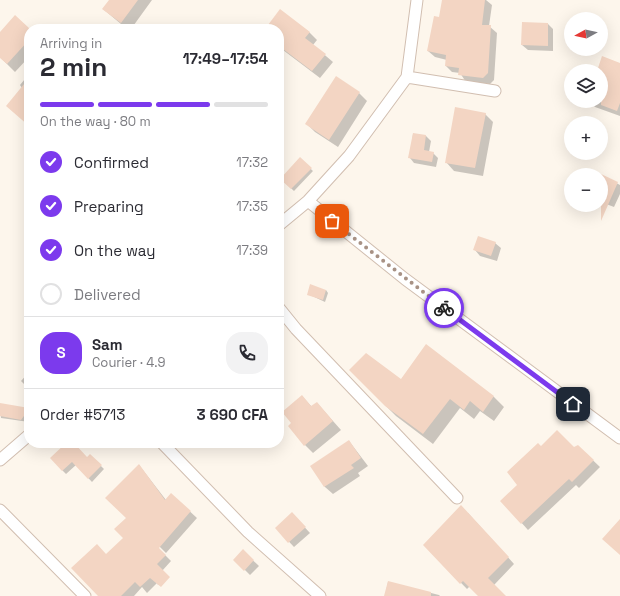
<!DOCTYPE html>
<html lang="en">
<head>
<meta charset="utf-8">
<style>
  :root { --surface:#fff; --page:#f2f2f3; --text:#2b2b33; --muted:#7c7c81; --line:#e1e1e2; --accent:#7c3aed }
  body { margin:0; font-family:"Space Grotesk",sans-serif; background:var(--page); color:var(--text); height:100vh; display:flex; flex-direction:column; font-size:15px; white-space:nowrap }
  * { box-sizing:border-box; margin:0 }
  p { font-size:13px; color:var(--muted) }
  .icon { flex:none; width:22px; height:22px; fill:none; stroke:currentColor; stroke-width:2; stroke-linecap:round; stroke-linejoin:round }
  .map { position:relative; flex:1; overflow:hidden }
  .panel { position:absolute; left:24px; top:24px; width:260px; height:424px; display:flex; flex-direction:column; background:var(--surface); border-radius:16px; box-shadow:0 4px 16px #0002 }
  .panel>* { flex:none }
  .needle { width:26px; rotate:262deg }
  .controls { position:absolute; left:564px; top:12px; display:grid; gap:8px }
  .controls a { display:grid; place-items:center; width:44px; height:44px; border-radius:50%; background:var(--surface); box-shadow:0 4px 16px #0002; font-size:20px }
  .pin { position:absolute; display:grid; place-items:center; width:34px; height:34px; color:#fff; margin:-17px; border-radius:8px; box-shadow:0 2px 6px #0006 }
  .courier { position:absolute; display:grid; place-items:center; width:40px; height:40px; margin:-20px; border:3px solid #7c3aed; border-radius:50%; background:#fff; color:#222; box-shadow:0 1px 5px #0007 }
  .summary em { font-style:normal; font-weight:700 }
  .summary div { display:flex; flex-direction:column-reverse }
  .summary { display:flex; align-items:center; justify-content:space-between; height:68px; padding:0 16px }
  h1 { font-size:26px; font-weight:700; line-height:30px }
  .bar { display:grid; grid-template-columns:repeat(4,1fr); gap:6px 4px; align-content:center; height:48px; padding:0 16px }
  .bar i { height:5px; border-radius:3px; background:var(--line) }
  .bar .on { background:var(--accent) }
  .bar p { grid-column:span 4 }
  .line { display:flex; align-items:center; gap:10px; padding:0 16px; border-top:1px solid var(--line) }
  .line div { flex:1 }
  .round { display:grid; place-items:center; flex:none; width:42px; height:42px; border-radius:16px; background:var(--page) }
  ol { padding:0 16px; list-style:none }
  li { display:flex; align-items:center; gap:12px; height:44px }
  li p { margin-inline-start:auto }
  li .icon { padding:4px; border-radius:50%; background:var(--accent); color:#fff; stroke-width:4 }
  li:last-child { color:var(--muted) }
  li i { width:22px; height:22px; border:2px solid var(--line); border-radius:50% }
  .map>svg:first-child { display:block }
  .shadow { fill:#0003 }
  .building { fill:#f3d5c3 }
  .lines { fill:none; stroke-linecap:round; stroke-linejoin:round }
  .minor-casing { stroke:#d1beb0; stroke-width:13 }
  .minor { stroke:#fff; stroke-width:11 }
  .done { stroke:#a89285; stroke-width:4; stroke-dasharray:0 7.2 }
  .route { stroke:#7c3aed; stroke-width:5 }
</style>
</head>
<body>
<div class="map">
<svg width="620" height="596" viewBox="0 0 620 596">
  <rect width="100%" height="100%" fill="#fdf6ec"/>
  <path class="shadow" d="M110,0H152L131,29H127L103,9Z
    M443,0H486L492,5L489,26L497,33L494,80L490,84L466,82L460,73L452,72L446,66L447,60L435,57L428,51L440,19Z
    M280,11L309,32L317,40L313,45L333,62L320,78L279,47V29H266Z
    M523,23L548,24L553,29V51L528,50L522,45Z
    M206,24L213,29H202Z
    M29,29V57L15,72L0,57V34Z
    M620,64V116L595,107L589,101H601V71H598Z
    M29,74V125L22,88L20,85Z
    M359,93L367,101L338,147L315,132L306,123Z
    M485,114L493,122L483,176L454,171L446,162Z
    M413,134L426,136L431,141L429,152L433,153L438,158L436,167L414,163L410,158Z
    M300,159L313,171L294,191L281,179Z
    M601,175L620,185V194L614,207L601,202Z
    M495,243L501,248L497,261L480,256L475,250Z
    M326,290L328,293L325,302L308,294Z
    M426,346L494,397L504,407L494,421L480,411L474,419L460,408L433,444L396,416L350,370L401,380Z
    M29,372V389L21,381Z
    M302,396L312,407L317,403L341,430L313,453L305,445L293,423Z
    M0,409L25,415L29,418V422L1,418Z
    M349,441L368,466L358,473L360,476L333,494L325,487L312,466Z
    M67,443H73L87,458L90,455L104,469L92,482L76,465L66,474L62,470Z
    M578,446L600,467L579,488L576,485L528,530L502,501L519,486L541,447L574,449Z
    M139,465L166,500L171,494L197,518L166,553L156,543L155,545L171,561L162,571L167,576L158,585L157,583L147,593L142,587L134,596H99L107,555L124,538Z
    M468,513L514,564L494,585L505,596H480L470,586L467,589L424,545Z
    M297,519L310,533L294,547L276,528Z
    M243,551L259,566L250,575L235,560Z
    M388,582L439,595L440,596H385Z"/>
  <path class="building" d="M109,0H138L121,23L102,9Z
    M442,0H485L482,25H491L488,73L483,78L458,75L459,68L445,66L446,55L427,51L434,16L439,17Z
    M280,9L310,32L305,38L326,54L312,71L279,46V29H265Z
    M15,15L29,28V40L7,64L0,58V32Z
    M522,22L548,23V46L521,45Z
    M602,56L620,63V103L617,111L601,105V71H597Z
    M336,76L360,92L329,140L305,124Z
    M29,78V126L6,106Z
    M455,107L486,113L475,168L445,163Z
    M413,133L426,135L424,150L434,152L432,162L408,158Z
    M300,157L312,168L291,189L280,179Z
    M601,174L618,182L601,221Z
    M478,236L496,242L491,256L473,250Z
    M310,284L326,290L323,300L307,295Z
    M426,344L494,396L483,412L470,401L464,410L450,399L423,434L385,406L349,370L366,353L401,379Z
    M302,395L311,406L317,402L333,421L304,446L288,426L291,423L282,412Z
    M0,403L29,408V409L21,420L0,416Z
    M557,430L574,447L578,445L594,460L572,482L569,479L521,524L500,501L517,485L507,472L538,443L541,446Z
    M349,440L361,458L351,465L354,468L324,487L310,466Z
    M66,443H74L87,457L90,454L102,465L88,479L72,462L62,471L50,458Z
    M139,464L165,500L171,493L191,511L159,548L166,555L157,564L170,577L161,587L150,578L140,587L135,582L121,596H98L71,568L97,544L106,554L123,538L114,529L126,518L105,498Z
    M461,505L509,557L488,578L506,596H478L463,581L460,584L423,545Z
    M292,512L306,527L288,543L275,528Z
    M620,519V555L602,539Z
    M243,549L254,560L244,571L233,560Z
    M388,581L431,592V596H384Z"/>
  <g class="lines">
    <g class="minor-casing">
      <path id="minor" d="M407,77L495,91
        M308,201L405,279L620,438
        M279,225L308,201L349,156L407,77L417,0
        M279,308L296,329L457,498
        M162,443L248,532L320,596
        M0,460L29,435
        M0,510L85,596"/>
    </g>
    <use href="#minor" class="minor"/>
  </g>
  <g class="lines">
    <path class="done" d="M332,221L444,308"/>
    <path class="route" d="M444,308L573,404"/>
  </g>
</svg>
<div class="controls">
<a><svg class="needle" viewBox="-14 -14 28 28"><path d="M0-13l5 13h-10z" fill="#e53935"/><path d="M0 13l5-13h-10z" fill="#7c7c81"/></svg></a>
<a><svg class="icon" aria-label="layers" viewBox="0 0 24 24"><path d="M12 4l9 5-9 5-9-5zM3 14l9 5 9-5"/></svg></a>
<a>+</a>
<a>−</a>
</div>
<div class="pin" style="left:332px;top:221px;background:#ea580c"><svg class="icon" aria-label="bag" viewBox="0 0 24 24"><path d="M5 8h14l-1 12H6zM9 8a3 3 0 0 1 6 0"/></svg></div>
<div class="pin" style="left:573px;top:404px;background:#1f2937"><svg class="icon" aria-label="home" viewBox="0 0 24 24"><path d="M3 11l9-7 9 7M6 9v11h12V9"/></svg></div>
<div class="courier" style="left:444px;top:308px"><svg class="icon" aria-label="bike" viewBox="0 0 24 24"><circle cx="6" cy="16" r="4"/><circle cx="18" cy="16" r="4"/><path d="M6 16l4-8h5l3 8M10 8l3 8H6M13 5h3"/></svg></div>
<section class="panel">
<div class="summary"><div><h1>2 min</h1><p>Arriving in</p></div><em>17:49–17:54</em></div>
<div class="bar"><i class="on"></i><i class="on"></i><i class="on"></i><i></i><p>On the way · 80 m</p></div>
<ol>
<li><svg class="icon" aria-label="check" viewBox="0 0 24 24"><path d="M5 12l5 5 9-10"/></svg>Confirmed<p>17:32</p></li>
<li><svg class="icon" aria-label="check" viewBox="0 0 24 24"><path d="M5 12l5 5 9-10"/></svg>Preparing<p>17:35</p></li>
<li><svg class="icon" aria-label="check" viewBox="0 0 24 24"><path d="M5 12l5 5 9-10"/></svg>On the way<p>17:39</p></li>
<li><i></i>Delivered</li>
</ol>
<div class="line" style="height:72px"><b class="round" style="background:var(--accent);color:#fff">S</b><div><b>Sam</b><p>Courier · 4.9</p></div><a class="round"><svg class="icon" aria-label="phone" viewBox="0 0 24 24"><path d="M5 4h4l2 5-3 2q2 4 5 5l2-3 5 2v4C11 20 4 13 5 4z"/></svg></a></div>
<div class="line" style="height:52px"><div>Order #5713</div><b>3 690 CFA</b></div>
</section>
</div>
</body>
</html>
